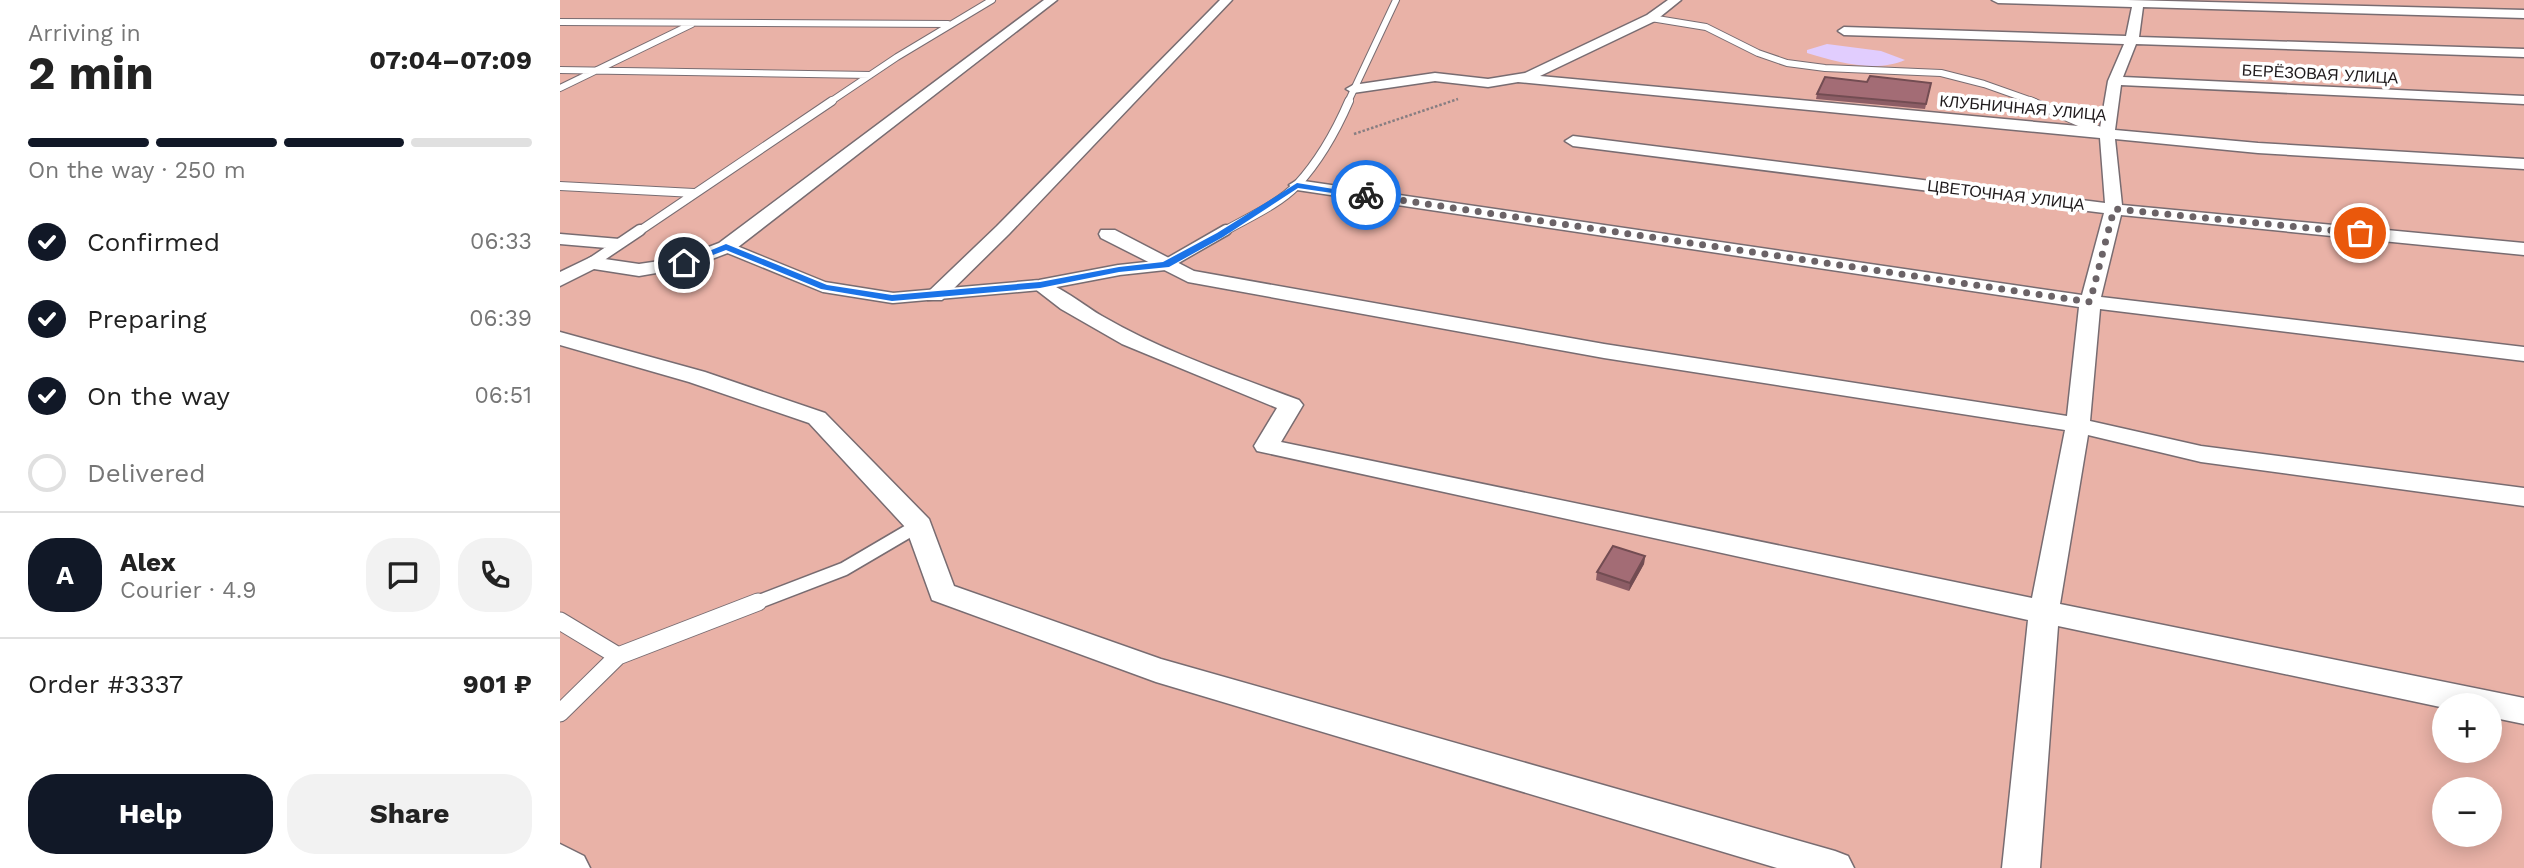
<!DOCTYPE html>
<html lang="en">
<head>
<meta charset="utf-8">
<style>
  :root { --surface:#fff; --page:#f2f2f2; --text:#222; --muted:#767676; --line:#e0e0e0; --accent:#111827 }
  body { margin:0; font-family:"Work Sans",sans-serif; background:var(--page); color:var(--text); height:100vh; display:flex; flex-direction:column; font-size:26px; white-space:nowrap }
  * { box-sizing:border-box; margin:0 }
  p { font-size:23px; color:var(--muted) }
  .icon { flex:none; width:38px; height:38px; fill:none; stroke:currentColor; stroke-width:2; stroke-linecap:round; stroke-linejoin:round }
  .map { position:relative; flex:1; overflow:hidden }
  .side { display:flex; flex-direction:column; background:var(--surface); width:560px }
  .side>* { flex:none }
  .fabs { position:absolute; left:1872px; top:693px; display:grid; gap:14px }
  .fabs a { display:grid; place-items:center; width:70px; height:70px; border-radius:50%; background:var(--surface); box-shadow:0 4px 18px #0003; font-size:35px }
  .pin { position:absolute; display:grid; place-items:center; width:60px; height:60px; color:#fff; margin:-30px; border:4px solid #fff; border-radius:50%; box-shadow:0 2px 7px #0007 }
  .courier { position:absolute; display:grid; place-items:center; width:70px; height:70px; margin:-35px; border:5px solid #1a73e8; border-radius:50%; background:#fff; color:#222; box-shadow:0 2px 9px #0007 }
  .summary em { font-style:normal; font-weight:700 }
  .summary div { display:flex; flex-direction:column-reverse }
  .summary { display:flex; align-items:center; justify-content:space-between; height:119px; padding:0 28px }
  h1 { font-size:46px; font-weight:700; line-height:52px }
  .bar { display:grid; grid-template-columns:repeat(4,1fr); gap:10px 7px; align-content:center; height:84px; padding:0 28px }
  .bar i { height:9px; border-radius:5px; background:var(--line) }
  .bar .active { background:var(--accent) }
  .bar p { grid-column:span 4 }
  .line { display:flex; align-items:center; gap:18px; padding:0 28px; border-top:2px solid var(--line) }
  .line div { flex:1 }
  .round { display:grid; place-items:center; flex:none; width:74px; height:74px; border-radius:28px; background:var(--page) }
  ol { padding:0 28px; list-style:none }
  li { display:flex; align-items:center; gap:21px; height:77px }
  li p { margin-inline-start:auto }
  li .icon { padding:7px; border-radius:50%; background:var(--accent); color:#fff; stroke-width:4 }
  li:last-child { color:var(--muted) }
  li i { width:38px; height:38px; border:4px solid var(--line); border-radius:50% }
  .button { display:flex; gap:14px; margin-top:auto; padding:14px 28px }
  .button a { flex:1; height:80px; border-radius:28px; background:var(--accent); color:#fff; font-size:28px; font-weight:700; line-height:80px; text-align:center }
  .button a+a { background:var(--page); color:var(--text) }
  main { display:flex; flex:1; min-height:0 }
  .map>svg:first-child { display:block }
  .green { fill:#e9b2a7; fill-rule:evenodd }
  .water { fill:#e1cdfe }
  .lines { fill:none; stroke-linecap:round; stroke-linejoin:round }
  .lane-far4-casing { stroke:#786c71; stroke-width:8 }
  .lane-far3-casing { stroke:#786c71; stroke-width:10 }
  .lane-far2-casing { stroke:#786c71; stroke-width:13 }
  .lane-far1-casing { stroke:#786c71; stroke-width:16 }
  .lane-casing { stroke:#786c71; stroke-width:19 }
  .street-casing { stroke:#786c71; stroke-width:3 }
  .path { stroke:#877e82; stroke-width:2.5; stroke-dasharray:2.5 2; stroke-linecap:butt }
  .lane-far4 { stroke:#fff; stroke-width:6 }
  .lane-far3 { stroke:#fff; stroke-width:8 }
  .lane-far2 { stroke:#fff; stroke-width:10 }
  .lane-far1 { stroke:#fff; stroke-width:13 }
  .lane { stroke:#fff; stroke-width:17 }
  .street { fill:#fff; fill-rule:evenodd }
  .wall { fill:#8c5d65 }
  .shaded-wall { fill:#724c52 }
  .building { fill:#a36c75; stroke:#724c52; stroke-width:2 }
  .route { fill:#1a73e8 }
  .done { stroke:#6b6367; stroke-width:7; stroke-dasharray:0 12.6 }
  .labels { text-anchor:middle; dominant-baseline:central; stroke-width:7; stroke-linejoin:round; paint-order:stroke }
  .far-street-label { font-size:16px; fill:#1f1a1c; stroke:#fff }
</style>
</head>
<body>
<main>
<section class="side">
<div class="summary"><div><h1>2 min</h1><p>Arriving in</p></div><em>07:04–07:09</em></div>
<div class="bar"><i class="active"></i><i class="active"></i><i class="active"></i><i></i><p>On the way · 250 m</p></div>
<ol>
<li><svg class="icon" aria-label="check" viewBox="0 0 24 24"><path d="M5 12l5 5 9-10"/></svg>Confirmed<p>06:33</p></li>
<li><svg class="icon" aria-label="check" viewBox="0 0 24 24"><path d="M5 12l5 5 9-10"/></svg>Preparing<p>06:39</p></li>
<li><svg class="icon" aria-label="check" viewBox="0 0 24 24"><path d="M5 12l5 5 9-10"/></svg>On the way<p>06:51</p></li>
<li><i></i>Delivered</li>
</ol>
<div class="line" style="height:126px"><b class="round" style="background:var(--accent);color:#fff">A</b><div><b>Alex</b><p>Courier · 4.9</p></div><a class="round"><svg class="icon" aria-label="chat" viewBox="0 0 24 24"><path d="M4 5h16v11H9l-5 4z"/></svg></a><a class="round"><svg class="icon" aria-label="phone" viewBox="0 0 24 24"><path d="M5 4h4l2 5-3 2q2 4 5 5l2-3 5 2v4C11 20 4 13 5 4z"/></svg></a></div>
<div class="line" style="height:91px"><div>Order #3337</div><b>901 ₽</b></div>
<div class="button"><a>Help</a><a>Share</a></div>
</section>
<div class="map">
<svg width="1964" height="868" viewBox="0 0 1964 868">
  <rect width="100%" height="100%" fill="#f8eaf1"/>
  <path class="green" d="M0,0H1964V868H0ZM1885,705H1930V751H1885ZM1885,789H1930V835H1885Z"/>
  <path class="water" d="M1267,44L1321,51L1345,60C1316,73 1276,62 1247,53V50Z"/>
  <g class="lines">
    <g class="lane-far4-casing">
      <path id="lane-far4" d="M1091,18L1146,27L1198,53L1227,63L1265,68L1381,73L1424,84L1475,102
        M0,22L388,24
        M0,70L310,75
        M0,88L132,24
        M270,102L337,57L432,0
        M788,102L836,0"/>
    </g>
    <g class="lane-far3-casing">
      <path id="lane-far3" d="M1470,101L1547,134
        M0,186L134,193
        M78,232L272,101
        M663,232C687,218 718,205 737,185C760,160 776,131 789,101"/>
    </g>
    <g class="lane-far2-casing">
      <path id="lane-far2" d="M0,239L59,244
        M166,247L264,287L333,298L480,285L559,270L605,265L666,230
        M31,263L80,230"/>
    </g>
    <g class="lane-far1-casing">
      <path id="lane-far1" d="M193,604L284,569L359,525"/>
    </g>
    <g class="lane-casing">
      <path id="lane" d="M0,621L58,656
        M0,713L58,656L198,602"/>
    </g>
    <g class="street-casing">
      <path id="street" d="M484,0H497L173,251L131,267L79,276L34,269L0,286V272L31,257L79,264L120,258L159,243Z
        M660,0H672L449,234L382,300H368L365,296L368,292L437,226Z
        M1108,0H1121L1095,21L980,76L1540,128L1548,81L1564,44L1284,35L1278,31L1284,27L1566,36L1572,7L1438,3L1432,0H1567L1964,10V18L1583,7L1579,37L1964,49V57L1576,44L1563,77L1964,96V104L1561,85L1555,130L1698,143L1964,159V169L1698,153L1555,139L1562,205L1964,243V255L1561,215L1541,297L1964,347V361L1540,309L1530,421L1641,446L1964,488V506L1641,462L1528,435L1500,604L1964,698V724L1930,717V705H1885V708L1498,626L1480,868H1442L1468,620L697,451L694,446L717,408L562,344L501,309L470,285L473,281C490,277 526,307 542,316C604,352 673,375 739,400L743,405L721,442L1472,598L1505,430L1044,358L628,282L541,238L539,234L541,230H555L634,271L1044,344L1507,416L1519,307L737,190L729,185L737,180L1522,295L1544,213L1013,146L1005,141L1013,136L1545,203L1540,138L958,82L928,87L875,81L793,93L786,89L793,85L875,73L928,79L965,73L1087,15Z
        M0,332L145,372L265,413L369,519L394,586L601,659L1275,851L1288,856L1294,868H1217L596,682L372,600L346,528L249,423L129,382L0,345Z
        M0,844L24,856L30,868H0Z"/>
    </g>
    <path class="path" d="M794,134L898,99"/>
    <use href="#lane-far4" class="lane-far4"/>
    <use href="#lane-far3" class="lane-far3"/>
    <use href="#lane-far2" class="lane-far2"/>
    <use href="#lane-far1" class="lane-far1"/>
    <use href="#lane" class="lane"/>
    <use href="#street" class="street"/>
  </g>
  <path class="wall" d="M1371,83L1365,109L1256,99L1257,94Z
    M1085,556L1084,564L1069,591L1036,580L1037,572Z"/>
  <path class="shaded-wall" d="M1085,556L1084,564L1069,591L1070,583Z"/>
  <path class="building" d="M1310,76L1371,83L1366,104L1257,94L1265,77L1307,82Z
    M1053,546L1085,556L1070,583L1037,572Z"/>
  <path class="route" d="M737,183L810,195L806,198L738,188L663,237L609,267L559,272L480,288L332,301L261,289L166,250L127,265L120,263L166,244L267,285L332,295L480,282L559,267L603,262L657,233Z"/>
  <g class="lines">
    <path class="done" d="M806,195L1530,302L1554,209L1800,233"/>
  </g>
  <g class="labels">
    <g class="far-street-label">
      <text transform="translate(1760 74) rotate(3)">БЕРЁЗОВАЯ УЛИЦА</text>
      <text transform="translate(1463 108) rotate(5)">КЛУБНИЧНАЯ УЛИЦА</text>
      <text transform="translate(1446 195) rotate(7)">ЦВЕТОЧНАЯ УЛИЦА</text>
    </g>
  </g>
</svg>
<div class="fabs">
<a>+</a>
<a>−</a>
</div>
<div class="pin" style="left:1800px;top:233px;background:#ea580c"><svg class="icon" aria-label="bag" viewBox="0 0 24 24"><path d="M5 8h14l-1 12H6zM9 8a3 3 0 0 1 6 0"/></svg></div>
<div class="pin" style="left:124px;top:263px;background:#1f2937"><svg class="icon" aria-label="home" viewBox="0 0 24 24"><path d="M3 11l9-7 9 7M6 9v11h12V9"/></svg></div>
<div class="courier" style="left:806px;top:195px"><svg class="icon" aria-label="bike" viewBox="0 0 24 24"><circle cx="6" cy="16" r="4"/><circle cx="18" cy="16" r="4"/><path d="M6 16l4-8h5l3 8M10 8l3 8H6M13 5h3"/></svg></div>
</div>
</main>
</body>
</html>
